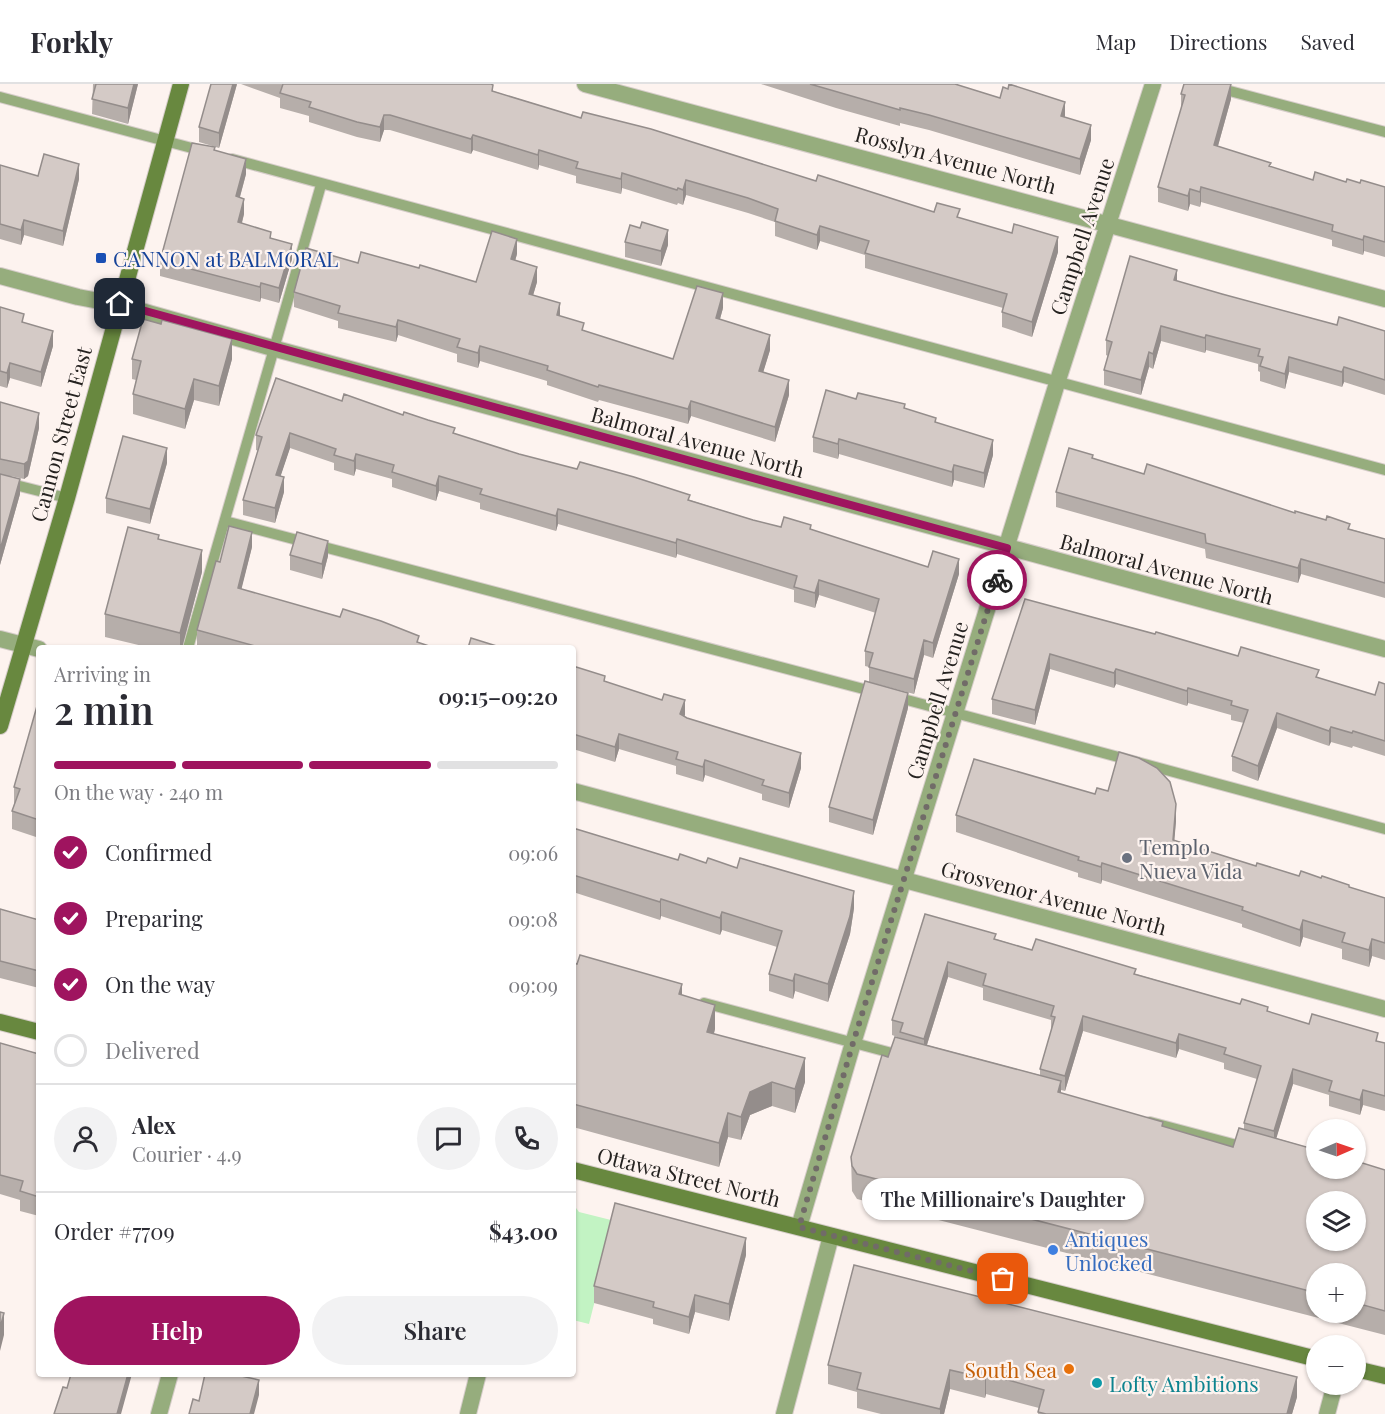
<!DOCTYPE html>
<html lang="en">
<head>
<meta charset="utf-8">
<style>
  :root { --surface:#fff; --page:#f2f2f3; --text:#2b2b33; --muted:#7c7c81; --line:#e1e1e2; --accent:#9f145f }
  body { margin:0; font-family:"Playfair Display",serif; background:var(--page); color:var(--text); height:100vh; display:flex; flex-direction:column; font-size:22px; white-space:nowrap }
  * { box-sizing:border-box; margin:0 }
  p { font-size:20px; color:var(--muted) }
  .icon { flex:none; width:33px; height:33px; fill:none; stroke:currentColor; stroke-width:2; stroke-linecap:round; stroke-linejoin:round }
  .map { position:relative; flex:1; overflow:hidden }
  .panel { position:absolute; left:36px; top:561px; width:540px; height:732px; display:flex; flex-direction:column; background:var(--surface); border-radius:6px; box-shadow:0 2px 4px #0004 }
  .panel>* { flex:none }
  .needle { width:39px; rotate:88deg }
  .buttons { position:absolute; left:1306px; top:1035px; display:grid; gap:12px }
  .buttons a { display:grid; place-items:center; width:60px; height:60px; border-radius:50%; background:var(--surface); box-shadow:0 2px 4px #0004; font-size:30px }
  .pin { position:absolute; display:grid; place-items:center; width:51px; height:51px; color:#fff; margin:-26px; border-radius:12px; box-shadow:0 3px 9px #0006 }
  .courier { position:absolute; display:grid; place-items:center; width:60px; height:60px; margin:-30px; border:4px solid #9f145f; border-radius:50%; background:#fff; color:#222; box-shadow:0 2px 8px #0007 }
  .bubble { position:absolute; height:42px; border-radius:21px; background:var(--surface); box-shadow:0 2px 4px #0004; font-size:20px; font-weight:600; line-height:42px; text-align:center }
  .head em { font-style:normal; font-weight:600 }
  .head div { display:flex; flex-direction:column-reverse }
  .head { display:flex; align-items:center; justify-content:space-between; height:102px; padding:0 18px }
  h1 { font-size:39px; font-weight:600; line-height:45px }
  .bar { display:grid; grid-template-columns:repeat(4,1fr); gap:9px 6px; align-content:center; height:72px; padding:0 18px }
  .bar i { height:8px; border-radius:4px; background:var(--line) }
  .bar .active { background:var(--accent) }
  .bar p { grid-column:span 4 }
  .line { display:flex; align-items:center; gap:15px; padding:0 18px; border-top:2px solid var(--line) }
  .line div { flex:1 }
  .round { display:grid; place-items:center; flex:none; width:63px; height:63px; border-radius:32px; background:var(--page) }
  ol { padding:0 18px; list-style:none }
  li { display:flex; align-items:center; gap:18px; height:66px }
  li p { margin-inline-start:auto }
  li .icon { padding:6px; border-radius:50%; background:var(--accent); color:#fff; stroke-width:4 }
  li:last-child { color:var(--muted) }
  li i { width:33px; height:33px; border:3px solid var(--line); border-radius:50% }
  .primary-button { display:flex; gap:12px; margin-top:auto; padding:12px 18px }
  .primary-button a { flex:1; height:69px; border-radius:36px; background:var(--accent); color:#fff; font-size:24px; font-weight:600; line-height:69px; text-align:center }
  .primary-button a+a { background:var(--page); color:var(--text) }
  header { display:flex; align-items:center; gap:36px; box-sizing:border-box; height:84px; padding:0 30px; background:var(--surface); border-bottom:2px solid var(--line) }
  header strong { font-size:28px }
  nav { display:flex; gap:33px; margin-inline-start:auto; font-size:21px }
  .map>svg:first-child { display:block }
  .park { fill:#c2f3c3 }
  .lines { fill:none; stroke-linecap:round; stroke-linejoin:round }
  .service-casing { stroke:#d6cdca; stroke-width:12 }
  .minor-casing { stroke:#d6cdca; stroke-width:18 }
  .secondary-casing { stroke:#d6cdca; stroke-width:18 }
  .service { stroke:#96ad7d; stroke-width:10 }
  .minor { stroke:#96ad7d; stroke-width:16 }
  .secondary { stroke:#68883f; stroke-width:16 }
  .wall { fill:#b6aeaa; fill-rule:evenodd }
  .shaded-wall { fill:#948d8b }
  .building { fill:#d4cac6; stroke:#948d8b; stroke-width:1.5; fill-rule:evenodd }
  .done { stroke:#716b68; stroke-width:6; stroke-dasharray:0 10.8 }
  .route { stroke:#9f145f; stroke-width:8 }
  .transit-dot { fill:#1a4fb4; stroke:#fdf3ef; stroke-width:2 }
  .worship-dot { fill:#6b7280; stroke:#fdf3ef; stroke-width:2 }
  .shop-dot { fill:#3f7fe0; stroke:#fdf3ef; stroke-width:2 }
  .food-dot { fill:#e8710a; stroke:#fdf3ef; stroke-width:2 }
  .culture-dot { fill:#0f9aa8; stroke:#fdf3ef; stroke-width:2 }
  .labels { text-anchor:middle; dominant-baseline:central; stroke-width:4.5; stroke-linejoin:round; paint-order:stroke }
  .street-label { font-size:21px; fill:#252220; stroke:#fdf3ef }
  .transit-label { font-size:21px; fill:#164399; stroke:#fdf3ef; text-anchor:start }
  .worship-label { font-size:21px; fill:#5b616d; stroke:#fdf3ef; text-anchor:start }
  .shop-label { font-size:21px; fill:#366cbe; stroke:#fdf3ef; text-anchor:start }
  .food-label { font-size:21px; fill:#c56008; stroke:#fdf3ef; text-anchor:end }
  .culture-label { font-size:21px; fill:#0d838f; stroke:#fdf3ef; text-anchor:start }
</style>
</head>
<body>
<header>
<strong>Forkly</strong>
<nav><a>Map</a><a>Directions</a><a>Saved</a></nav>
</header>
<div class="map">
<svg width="1385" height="1330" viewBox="0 0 1385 1330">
  <rect width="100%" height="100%" fill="#fdf3ef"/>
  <path class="park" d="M573,1120L579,1128L615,1137L589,1240L573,1236Z"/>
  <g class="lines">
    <g class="service-casing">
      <path id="service" d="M1203,0L1385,48
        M0,13L203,67
        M232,75L1385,386
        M0,397L67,414
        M225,437L875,608
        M188,564L321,101
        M896,613L1385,745
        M704,919L903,972
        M1150,1038L1248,1064"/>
    </g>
    <g class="minor-casing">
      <path id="minor" d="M585,0L1385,215
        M0,192L78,213L120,221L276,265L1385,565
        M0,555L39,565
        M573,707L1385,925
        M799,1143L853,959L1058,296L1153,0
        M159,1330L170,1290
        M468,1330L478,1290
        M784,1330L831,1152
        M1327,1330L1335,1300"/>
    </g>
    <g class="secondary-casing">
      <path id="secondary" d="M0,642L67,414L181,0
        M0,938L39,948
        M573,1086L1317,1275
        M1356,1285L1385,1292"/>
    </g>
    <use href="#service" class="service"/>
    <use href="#minor" class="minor"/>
    <use href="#secondary" class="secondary"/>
  </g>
  <path class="wall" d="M93,0H138L128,40L92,30Z
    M237,0L219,64L199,58V43Z
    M241,0H491L493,7L581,34L934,128L960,134L1058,168L1032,253L1002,243V228L1003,224L865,184V171L820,157L817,166L775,152V138L748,129L686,111L683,121L678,119L677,121L622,104L621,110L576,99V92L539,81L538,86L473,66L471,70L390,46H384L380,58L357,53L309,38V32L280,24V14Z
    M761,0H955L1000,14L1065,33L1091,56L1080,91L929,46L900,39V42L836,24Z
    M1181,10L1231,15L1218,62L1271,83L1313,96L1360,99L1385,103V173L1364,167L1363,171L1332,162V156L1201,118L1200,123L1190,120L1188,127L1158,118V103L1181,25Z
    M215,66L246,90L240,113L244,130L242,139L271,154L292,175L279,219L261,214L260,218L160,192V177Z
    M0,81L38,92L79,95L63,162L24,151L21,161L0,155Z
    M625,158L668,161L661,182L625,173Z
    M517,170L515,177L537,198L533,211L560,232L584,247L673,275L723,224L720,235L770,266L763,288L789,311L775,358L691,332L688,340L599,316L598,318L547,301V297L480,277L478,284L457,278V270L398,251L396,258L338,244V237L294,223V208L358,179L419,184L476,198Z
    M1177,197L1222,210L1337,241L1385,247V311L1344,298L1342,303L1289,288L1285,305L1260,297V288L1258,287V280L1206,266L1205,269L1161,257L1153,285L1149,283L1141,311L1104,301V286L1108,272L1106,271V256Z
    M0,225L24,239L53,262L41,303L10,294L7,304L0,302Z
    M132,275H232L219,322L194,316L185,345L133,330V310L136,296L132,295Z
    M856,315L905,325L936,338L993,371L984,404L954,396L952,403L839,370L838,375L813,368V353Z
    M342,317L455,350L519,370L690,416L753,436L781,443L811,446L928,483L959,490L933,574L924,571L914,610L869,598V583L865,582V567L876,529L819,511L815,524L794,518V506L677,470L676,474L558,440L556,447L480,425V419L439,407L436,417L392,403V395L356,385L354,392L334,386V379L290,364L280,393L284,408L275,439L243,431V416L258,367L256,366V351Z
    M0,318L39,344L28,392L24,395L11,392L20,410L0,481Z
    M1093,375L1144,390L1295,429L1385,455V514L1301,490L1298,499L1228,480L1206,474L1205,465L1056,423V408Z
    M167,379L150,440L106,429V414Z
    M252,463L241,505L435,564H206L197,561V546L220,478Z
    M290,471L328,472L322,495L290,486Z
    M202,488L182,564H151L105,553V530Z
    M1025,515L1319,594L1375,611L1385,600V672L1353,662L1352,664L1331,658L1329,662L1277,644L1258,697L1232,687V672L1244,639L1231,636V631L1188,619L1187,622L1116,600L1114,604L1050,585L1035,641L992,630V615Z
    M573,582L605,598L801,684L789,724L762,716V710L705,691L703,698L676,690V682L619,665L615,678L573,665Z
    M39,615V754L12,745V727L14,721V703Z
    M908,624L873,751L829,738V723Z
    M956,731L1176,737L1174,756L1256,782L1349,803L1385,814V876L1372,872L1369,883L1342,875V865L1303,853L1300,863L1242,843V840L1102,796L1101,800L1078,793V789L956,748Z
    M573,744L678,776L706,779L854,824L850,850L828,918L795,907L793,915L769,907V890L777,863L722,846L720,851L661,832L660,836L573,808Z
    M0,825L39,836V904L0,894Z
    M925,830L996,855L1032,866L1136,890L1309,940L1385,959V1027L1363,1021L1360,1031L1329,1022V1011L1293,1000L1276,1054L1385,1086V1251L857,1115L852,1107L851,1073L888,973L900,954L892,951V936ZM948,893L983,904V916L1051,936V947L1040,985V991L927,961ZM1083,947L1176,974L1179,965L1224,979V985L1257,995L1244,1039V1045L1233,1063L1163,1043L1061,1009V1006L1065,1007ZM1317,1190H1356V1228H1317Z
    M573,879L682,911L715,945L714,950L805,998L795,1029L772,1022L750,1031L741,1056L728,1053L719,1083L573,1043Z
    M0,959L39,970V1132L20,1127V1116L0,1110Z
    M746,1171L729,1237L695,1228L689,1250L653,1240V1235L594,1219V1202Z
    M854,1181L1297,1313L1292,1330H1038L1039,1324L986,1310L985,1314L950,1305L944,1330H881L857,1324V1308L828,1300V1281Z"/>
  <path class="shaded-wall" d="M134,0H138L128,40V24Z
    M233,0H237L219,64V49Z
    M1231,0V15L1214,76V61Z
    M1065,18V33L1061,32Z
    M384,31V46L380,58V43Z
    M1091,41V56L1080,91V75Z
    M473,51V66L471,70V55Z
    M539,66V81L538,86V71Z
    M246,75V90L236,127V112Z
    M79,80V95L63,162V147Z
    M622,89V104L621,110V95Z
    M686,96V111L683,121V106Z
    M1201,103V118L1200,123V108Z
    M1190,105V120L1188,127V112Z
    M244,115V130L238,153V138Z
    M24,136V151L21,161V146Z
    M820,142V157L817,166V151Z
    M668,146V161L661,182V167Z
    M1364,152V167L1363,171V156Z
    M1058,153V168L1032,253V238Z
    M517,155V170L511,190V175Z
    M292,160V175L279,219V204Z
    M537,183V198L529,225V210Z
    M1177,186V201L1174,196Z
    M261,199V214L260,218V203Z
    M723,209V224L716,249V234Z
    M560,219V234L557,231Z
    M398,236V251L396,258V243Z
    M1161,242V257L1153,285V270Z
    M53,247V262L41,303V288Z
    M770,251V266L759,302V287Z
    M1206,251V266L1205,269V254Z
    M232,255V275L219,322V302Z
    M480,262V277L478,284V269Z
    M1149,268V283L1141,311V296Z
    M1289,273V288L1285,305V290Z
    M10,279V294L7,304V289Z
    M1344,283V298L1342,303V288Z
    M194,295V316L185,345V325Z
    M789,296V311L775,358V343Z
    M691,317V332L688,340V325Z
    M39,329V344L28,392L24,395V380Z
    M290,349V364L276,406V391Z
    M839,355V370L838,375V360Z
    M993,356V371L984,404V389Z
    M167,364V379L150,440V425Z
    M356,370V385L354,392V377Z
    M954,381V396L952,403V388Z
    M439,392V407L436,417V402Z
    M284,393V408L275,439V424Z
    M20,395V410L0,481V466Z
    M558,425V440L556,447V432Z
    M252,448V463L238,519V504Z
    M677,455V470L676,474V459Z
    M328,457V472L322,495V480Z
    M202,466V488L182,564H180V549Z
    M959,475V490L933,574V559Z
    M1301,475V490L1298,499V484Z
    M819,496V511L815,524V509Z
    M924,556V571L914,610V595Z
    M1050,570V585L1035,641V626Z
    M1116,585V600L1114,604V589Z
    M1188,604V619L1187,622V607Z
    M908,609V624L873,751V736Z
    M685,616V631L680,645V630Z
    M1277,629V644L1258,697V682Z
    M1331,643V658L1329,662V647Z
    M619,650V665L615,678V663Z
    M801,669V684L789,724V709Z
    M705,676V691L703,698V683Z
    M1176,720V737L1173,773V756Z
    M1102,779V796L1101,800V783Z
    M854,807V824L850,850L828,918V900Z
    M661,815V832L660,836V818Z
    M722,828V846L720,851V834Z
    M1303,836V853L1300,863V846Z
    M1372,855V872L1369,883V866Z
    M948,878V893L924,970V955Z
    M795,890V907L793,915V897Z
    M682,900V923L679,910Z
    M715,921V945L707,972V948Z
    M1083,932V947L1065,1007V992Z
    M1179,950V965L1176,974V959Z
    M805,974V998L795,1029V1005Z
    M1293,985V1000L1274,1062V1047Z
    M1061,997V1021L1058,1008Z
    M772,998V1022L750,1031L741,1056V1033L750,1008Z
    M1363,1006V1021L1360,1031V1016Z
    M728,1029V1053L719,1083V1059Z
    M746,1154V1171L729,1237V1220Z
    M695,1211V1228L689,1250V1233Z
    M4,1229V1251L0,1267V1244Z
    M950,1286V1305L944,1330H940V1325Z
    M128,1290H132L121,1330H117Z
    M986,1290V1310L985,1314V1294Z
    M1297,1293V1313L1292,1330H1287Z
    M259,1296V1311L254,1330H250Z"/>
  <path class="building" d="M96,0H134L128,24L92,15Z
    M211,0H233L219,49L199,43Z
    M283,0H491L493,1L492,7L581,34L583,28L651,45L816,97L818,91L934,128L937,119L960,125L957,133L1012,149L1014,140L1058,153L1032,238L1002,228L1007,210L865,169L869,157L820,142L817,151L775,137L778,125L748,114L686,96L683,106L678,104L677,106L622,89L621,95L576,84L578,78L539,66L538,71L473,51L471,55L390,31H384L380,43L357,38L309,23L311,18L280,9Z
    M810,0H955L1000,14L1003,3L1008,5L1009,0L1065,18L1061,32L1091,41L1080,75L929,31L900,24V26Z
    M1184,0H1231L1214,61L1271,79L1269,82L1313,96L1315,88L1346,98L1347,95L1360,99L1361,96L1385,103V158L1364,152L1363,156L1332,147L1333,141L1201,103L1200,108L1190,105L1188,112L1158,103L1185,11L1181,10Z
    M192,59L215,63L214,66L246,75L236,112L244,115L238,138L271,148L270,154L292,160L279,204L261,199L260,203L160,177Z
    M44,70L79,80L63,147L24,136L21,146L0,140V81L38,92Z
    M642,138L668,146L661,167L625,158L630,141L640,144Z
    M492,147L517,155L511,175L537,183L529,210L560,219L557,231L584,239L582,246L673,275L697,202L723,209L716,234L770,251L759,287L789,296L775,343L691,317L688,325L599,301L598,303L547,286L548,282L480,262L478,269L457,263L460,255L398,236L396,243L338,229L340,222L294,208L306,164L358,179L361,168L419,184L420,181L476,198Z
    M1130,172L1177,186L1174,196L1222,210L1337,241L1339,233L1385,247V296L1344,283L1342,288L1289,273L1285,290L1260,282L1263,273L1258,272L1260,265L1206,251L1205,254L1161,242L1153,270L1149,268L1141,296L1104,286L1112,258L1106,256Z
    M0,223L24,230L22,238L53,247L41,288L10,279L7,289L0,287Z
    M143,235L161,240L162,236L232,255L219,302L194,295L185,325L133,310L141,277L132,275Z
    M276,294L342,317L344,310L403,331L404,328L428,336L455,344L453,349L519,370L577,385L580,378L634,393L690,411L688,416L753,436L781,443L784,433L811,441L810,445L928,483L933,467L959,475L933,559L924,556L914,595L869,583L873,569L865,567L879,515L819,496L815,509L794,503L797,492L677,455L676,459L558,425L556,432L480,410L482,405L439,392L436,402L392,388L394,381L356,370L354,377L334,371L336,365L290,349L276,391L284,393L275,424L243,416L262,353L256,351Z
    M826,306L856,315L858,309L905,320L904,324L936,334L935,338L993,356L984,389L954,381L952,388L839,355L838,360L813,353Z
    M0,318L39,329L28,377L24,380L0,375Z
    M123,352L167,364L150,425L106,414Z
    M1069,364L1093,371L1092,374L1144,390L1147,380L1295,429V427L1326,436L1327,432L1350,440L1348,445L1385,455V499L1301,475L1298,484L1228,465L1206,459L1205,450L1056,408Z
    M0,390L20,395L0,466Z
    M229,442L252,448L238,504L340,533L343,525L381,537L419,552L417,558L435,564H262L197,546L216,477L220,478Z
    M128,443L159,451L158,455L202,466L180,549L105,530Z
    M297,448L328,457L322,480L290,471Z
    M1025,515L1155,550L1156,548L1238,572L1241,563L1319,586L1316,593L1375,611L1379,598L1385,600V657L1353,647L1352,649L1331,643L1329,647L1277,629L1258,682L1232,672L1248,626L1231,621L1232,617L1188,604L1187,607L1116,585L1114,589L1050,570L1035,626L992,615Z
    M471,554L503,564H468Z
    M573,582L605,592L604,597L662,616L664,610L685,616L680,630L687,634L801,669L789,709L762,701L764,696L705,676L703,683L676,675L678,668L619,650L615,663L573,650Z
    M865,597L908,609L873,736L829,723Z
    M39,615V736L12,727L20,705L14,703Z
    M1119,668L1139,674L1157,684L1170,698L1176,720L1173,756L1256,782L1257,779L1299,792L1301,787L1321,794L1322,792L1349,801V803L1385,814V859L1372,855L1369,866L1342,858L1345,849L1303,836L1300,846L1242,826L1243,823L1102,779L1101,783L1078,776L1079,773L956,731L974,675L1095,710L1097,704L1108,707Z
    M573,744L678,776L680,770L706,779L708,774L737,784L740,774L854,807L850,832L828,900L795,890L793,897L769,890L782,847L722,828L720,834L661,815L660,818L573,791Z
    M0,825L39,836V887L0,877Z
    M925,830L996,850L994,855L1032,866L1036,855L1136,885L1134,890L1240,920L1242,915L1268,923L1267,927L1309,940L1312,930L1378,949L1376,957L1385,959V1012L1363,1006L1360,1016L1329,1007L1332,997L1293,985L1274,1047L1244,1039L1261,982L1224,970L1226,964L1179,950L1176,959L1083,932L1065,992L1040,985L1055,933L1051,932L1054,922L983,901L986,890L948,878L924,955L900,948L903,939L892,936Z
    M580,871L682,900L679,910L715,921L707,948L805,974L795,1005L772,998L750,1008L741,1033L728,1029L719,1059L573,1020V879L577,880Z
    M895,953L1061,997L1058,1008L1163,1038L1162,1042L1233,1063L1239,1044L1317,1066V1084H1356V1077L1385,1086V1227L1356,1219V1190H1317V1209L857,1090L852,1082L851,1073L882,971L888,973ZM1317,1118H1356V1156H1317Z
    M0,959L39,970V1113L20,1107L23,1097L0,1091Z
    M615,1119L746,1154L729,1220L695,1211L689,1233L653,1223L654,1218L594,1202Z
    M854,1181L1297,1293L1287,1330H1046L1038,1328L1044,1306L986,1290L985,1294L950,1286L940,1325L857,1305L861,1289L828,1281Z
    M0,1228L4,1229L0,1244Z
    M71,1290H128L117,1330H54L63,1303L67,1304Z
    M205,1290H232L259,1296L250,1330H189L193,1315L199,1317Z"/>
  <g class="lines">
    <path class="done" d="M997,496L853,959L799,1143L1003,1195"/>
    <path class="route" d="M120,220L1007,464L997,496"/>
  </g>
  <rect class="transit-dot" x="95" y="168" width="12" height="12" rx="3"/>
  <circle class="worship-dot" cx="1127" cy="774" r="6"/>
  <circle class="shop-dot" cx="1053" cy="1166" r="6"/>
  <circle class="food-dot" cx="1069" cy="1285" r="6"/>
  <circle class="culture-dot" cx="1097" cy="1299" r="6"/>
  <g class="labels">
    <g class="street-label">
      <text transform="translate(956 75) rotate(15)">Rosslyn Avenue North</text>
      <text transform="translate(1081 152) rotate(-72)">Campbell Avenue</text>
      <text transform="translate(60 350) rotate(-75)">Cannon Street East</text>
      <text transform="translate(698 357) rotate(15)">Balmoral Avenue North</text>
      <text transform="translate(1167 484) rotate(15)">Balmoral Avenue North</text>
      <text transform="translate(936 616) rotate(-73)">Campbell Avenue</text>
      <text transform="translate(1054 813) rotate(15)">Grosvenor Avenue North</text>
      <text transform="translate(689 1092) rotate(14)">Ottawa Street North</text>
    </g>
    <g class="transit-label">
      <text x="113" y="174">CANNON at BALMORAL</text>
    </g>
    <g class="worship-label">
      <text x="1139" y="762">Templo<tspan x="1139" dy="24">Nueva Vida</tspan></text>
    </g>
    <g class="shop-label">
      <text x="1065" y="1154">Antiques<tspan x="1065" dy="24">Unlocked</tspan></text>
    </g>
    <g class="food-label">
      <text x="1057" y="1285">South Sea</text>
    </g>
    <g class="culture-label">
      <text x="1109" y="1299">Lofty Ambitions</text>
    </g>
  </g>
</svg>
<div class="buttons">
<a><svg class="needle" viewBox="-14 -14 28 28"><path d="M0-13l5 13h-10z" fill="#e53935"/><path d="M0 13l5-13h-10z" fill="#7c7c81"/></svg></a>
<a><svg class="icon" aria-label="layers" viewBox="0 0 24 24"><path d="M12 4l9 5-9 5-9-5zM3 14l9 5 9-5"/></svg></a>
<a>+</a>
<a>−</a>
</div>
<div class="pin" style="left:1003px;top:1195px;background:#ea580c"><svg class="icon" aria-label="bag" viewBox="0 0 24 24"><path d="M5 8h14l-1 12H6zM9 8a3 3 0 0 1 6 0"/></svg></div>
<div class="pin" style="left:120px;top:220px;background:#1f2937"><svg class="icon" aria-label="home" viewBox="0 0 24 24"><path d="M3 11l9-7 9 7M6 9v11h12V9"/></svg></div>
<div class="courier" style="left:997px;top:496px"><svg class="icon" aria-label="bike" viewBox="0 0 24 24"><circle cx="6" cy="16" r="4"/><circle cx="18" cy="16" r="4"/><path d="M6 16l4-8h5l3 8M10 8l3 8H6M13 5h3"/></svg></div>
<div class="bubble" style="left:862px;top:1094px;width:282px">The Millionaire's Daughter</div>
<section class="panel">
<div class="head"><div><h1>2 min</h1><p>Arriving in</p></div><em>09:15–09:20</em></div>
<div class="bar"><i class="active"></i><i class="active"></i><i class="active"></i><i></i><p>On the way · 240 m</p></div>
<ol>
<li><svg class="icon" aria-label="check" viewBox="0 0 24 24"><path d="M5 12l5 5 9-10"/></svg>Confirmed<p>09:06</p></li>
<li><svg class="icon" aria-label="check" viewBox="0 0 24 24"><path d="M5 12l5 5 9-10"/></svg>Preparing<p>09:08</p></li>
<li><svg class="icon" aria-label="check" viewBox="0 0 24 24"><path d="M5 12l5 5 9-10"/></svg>On the way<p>09:09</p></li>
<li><i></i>Delivered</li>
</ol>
<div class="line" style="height:108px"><a class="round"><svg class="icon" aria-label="person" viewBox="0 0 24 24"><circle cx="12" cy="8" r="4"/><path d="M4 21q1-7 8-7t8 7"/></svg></a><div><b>Alex</b><p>Courier · 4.9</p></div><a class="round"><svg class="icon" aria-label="chat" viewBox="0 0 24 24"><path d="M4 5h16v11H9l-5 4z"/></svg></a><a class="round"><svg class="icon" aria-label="phone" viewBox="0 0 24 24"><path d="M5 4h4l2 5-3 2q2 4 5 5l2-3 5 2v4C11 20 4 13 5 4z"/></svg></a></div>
<div class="line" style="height:78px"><div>Order #7709</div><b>$43.00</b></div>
<div class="primary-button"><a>Help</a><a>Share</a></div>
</section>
</div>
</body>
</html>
